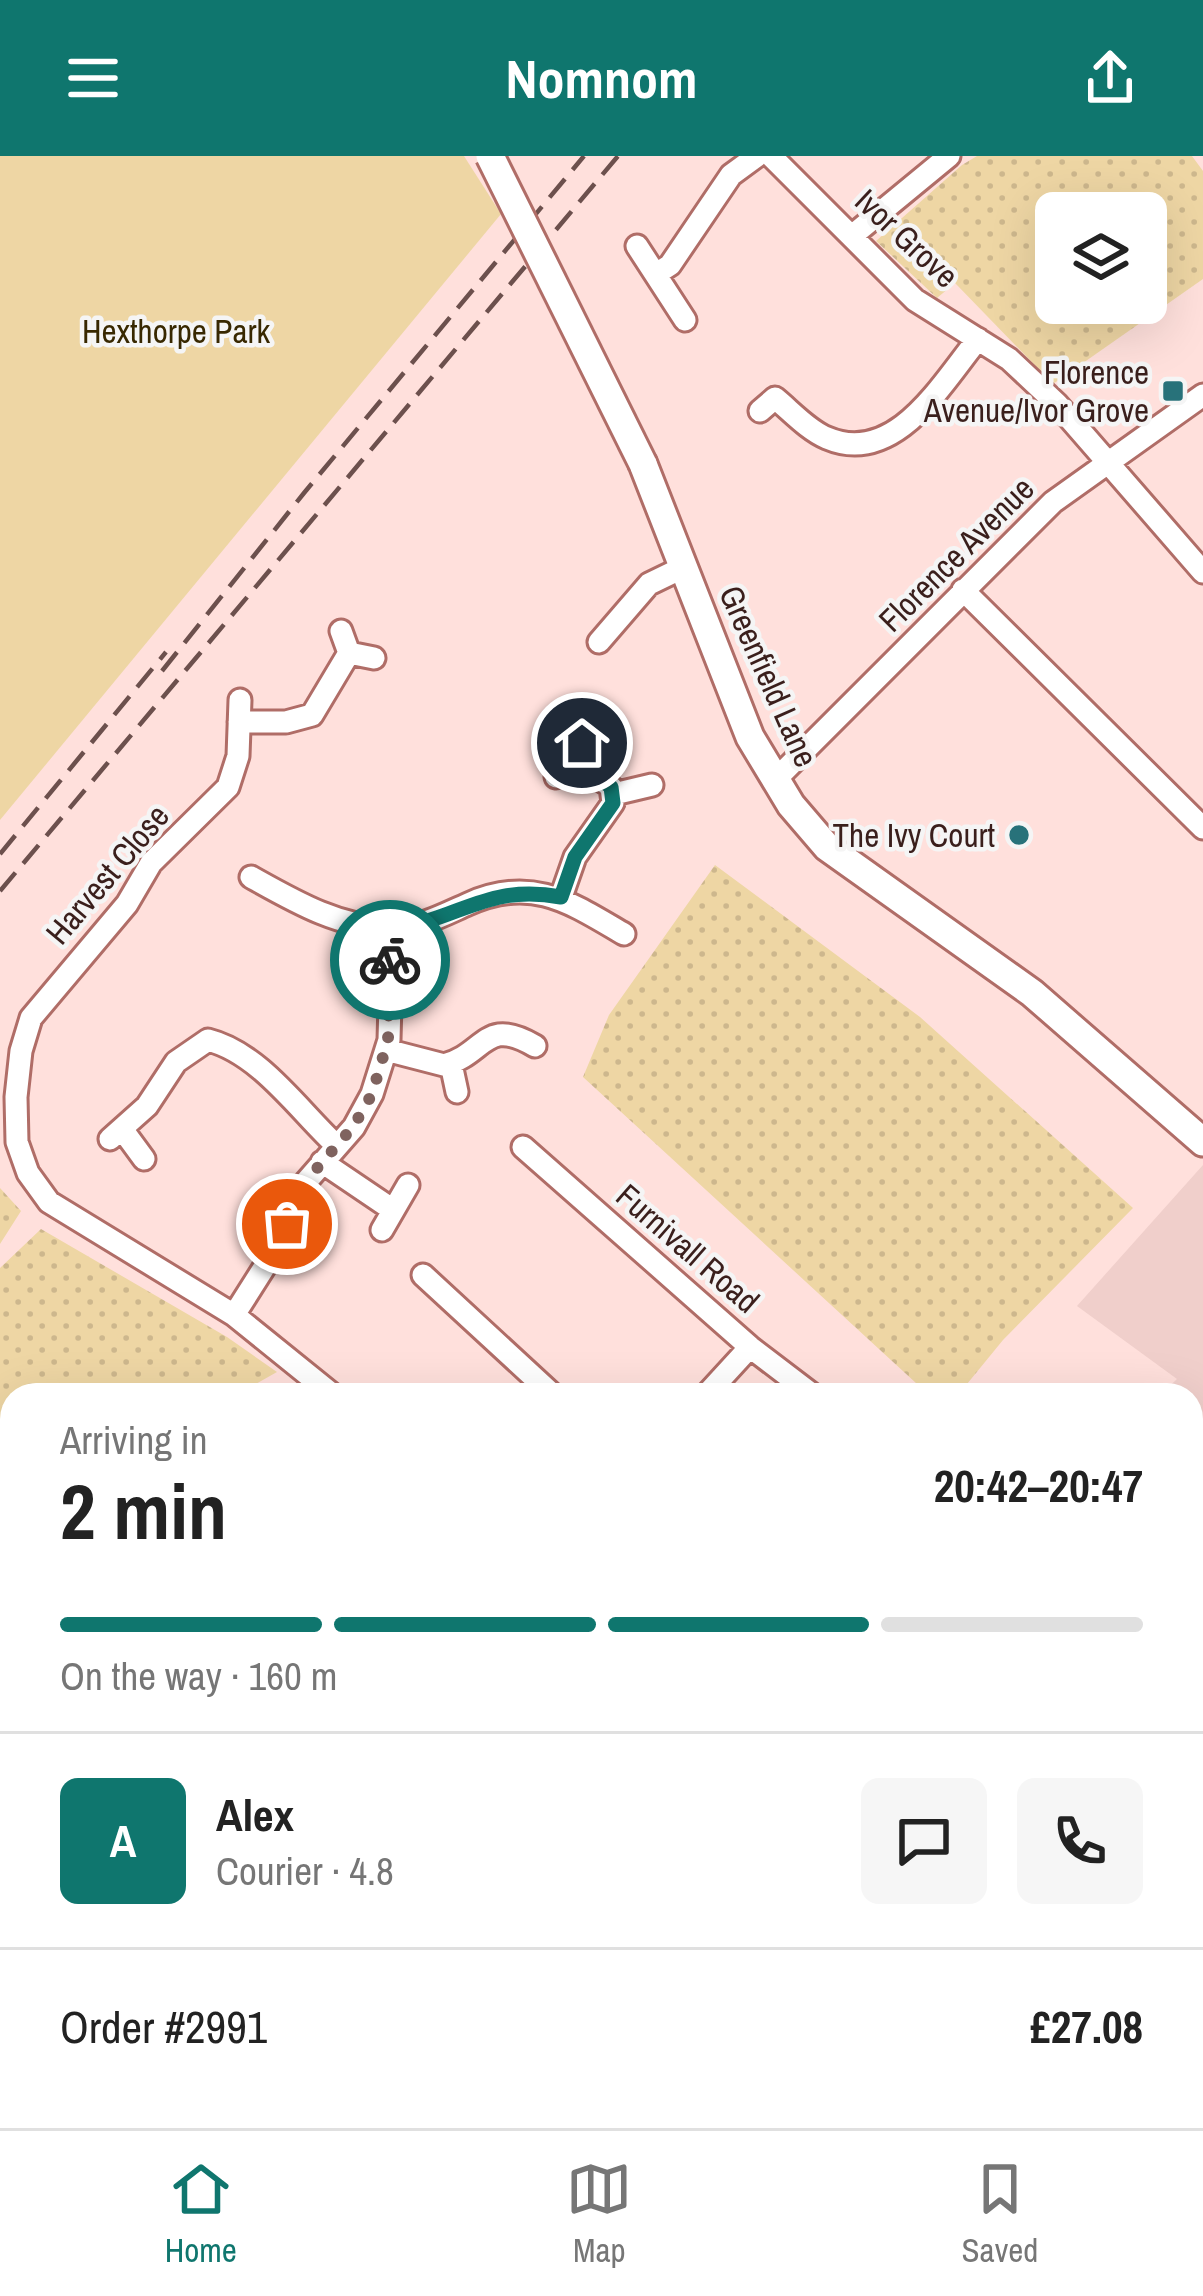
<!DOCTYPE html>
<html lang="en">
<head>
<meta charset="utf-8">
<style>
  :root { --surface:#fff; --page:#f6f6f6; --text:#222; --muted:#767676; --line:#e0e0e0; --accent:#0f766e }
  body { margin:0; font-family:"Archivo Narrow",sans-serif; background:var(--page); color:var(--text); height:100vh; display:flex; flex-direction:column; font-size:45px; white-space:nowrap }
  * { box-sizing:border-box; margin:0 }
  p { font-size:39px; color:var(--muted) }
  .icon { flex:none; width:66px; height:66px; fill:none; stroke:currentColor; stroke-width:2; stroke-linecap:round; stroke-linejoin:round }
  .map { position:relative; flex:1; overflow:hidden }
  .details { position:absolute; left:0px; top:1227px; width:1203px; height:747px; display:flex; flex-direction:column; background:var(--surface); border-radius:36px 36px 0 0; box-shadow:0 12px 48px #0002 }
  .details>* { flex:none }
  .controls { position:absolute; left:1035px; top:36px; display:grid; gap:24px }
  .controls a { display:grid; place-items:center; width:132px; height:132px; border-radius:18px; background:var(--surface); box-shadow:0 12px 48px #0002; font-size:60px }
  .pin { position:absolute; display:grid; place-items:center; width:102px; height:102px; color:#fff; margin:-51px; border:6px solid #fff; border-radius:50%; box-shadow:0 3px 12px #0007 }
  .courier { position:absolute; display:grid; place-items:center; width:120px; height:120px; margin:-60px; border:9px solid #0f766e; border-radius:50%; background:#fff; color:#222; box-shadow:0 3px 15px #0007 }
  .overview em { font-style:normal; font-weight:800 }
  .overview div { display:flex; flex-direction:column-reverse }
  .overview { display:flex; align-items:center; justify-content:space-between; height:204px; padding:0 60px }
  h1 { font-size:78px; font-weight:800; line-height:90px }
  .bar { display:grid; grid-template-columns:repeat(4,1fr); gap:18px 12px; align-content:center; height:144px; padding:0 60px }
  .bar i { height:15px; border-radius:9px; background:var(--line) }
  .bar .selected { background:var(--accent) }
  .bar p { grid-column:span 4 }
  .line { display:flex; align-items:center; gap:30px; padding:0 60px; border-top:3px solid var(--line) }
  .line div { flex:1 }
  .round { display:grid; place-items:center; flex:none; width:126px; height:126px; border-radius:18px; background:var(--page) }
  header { display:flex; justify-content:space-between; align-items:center; height:156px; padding:0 60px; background:var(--accent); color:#fff; font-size:54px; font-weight:800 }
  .tabs { display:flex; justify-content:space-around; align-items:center; height:168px; border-top:3px solid var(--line); background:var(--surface); font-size:33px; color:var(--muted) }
  .tabs a { display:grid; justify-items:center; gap:6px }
  .tabs .selected { color:var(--accent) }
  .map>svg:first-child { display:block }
  .built { fill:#f0cfcb }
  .grass { fill:url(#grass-dots); fill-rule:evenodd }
  .park { fill:#eed6a4 }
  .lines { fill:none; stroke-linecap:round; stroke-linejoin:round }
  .street-casing { stroke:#b06d67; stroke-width:27 }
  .secondary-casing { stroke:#b06d67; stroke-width:33 }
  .primary-casing { stroke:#b06d67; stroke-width:36 }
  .street { stroke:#fff; stroke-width:21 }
  .secondary { stroke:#fff; stroke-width:27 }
  .primary { stroke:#fff; stroke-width:30 }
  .rail { stroke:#6c504d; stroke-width:4.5; stroke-dasharray:24 12; stroke-linecap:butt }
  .secondary-bridge-casing { stroke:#b06d67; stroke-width:33; stroke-linecap:butt }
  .secondary-bridge { stroke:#fff; stroke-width:27 }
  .done { stroke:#7f635f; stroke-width:12; stroke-dasharray:0 21.6 }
  .route { stroke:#0f766e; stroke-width:15 }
  .poi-dot { fill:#28727a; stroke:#f5f5f5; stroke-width:4.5 }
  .labels { text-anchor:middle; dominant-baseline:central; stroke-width:9; stroke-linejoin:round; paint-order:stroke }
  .street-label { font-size:33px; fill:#3a1f1c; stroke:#f5f5f5 }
  .park-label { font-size:33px; fill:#382801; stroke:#f5f5f5 }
  .poi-label { font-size:33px; fill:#3a1f1c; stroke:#f5f5f5; text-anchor:end }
</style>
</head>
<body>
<header><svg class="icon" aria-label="menu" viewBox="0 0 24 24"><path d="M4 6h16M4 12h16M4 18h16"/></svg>Nomnom<svg class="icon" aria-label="share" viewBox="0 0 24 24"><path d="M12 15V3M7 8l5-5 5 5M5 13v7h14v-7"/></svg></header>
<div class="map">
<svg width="1203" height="1972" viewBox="0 0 1203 1972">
  <defs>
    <pattern id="grass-dots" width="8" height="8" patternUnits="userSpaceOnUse" patternTransform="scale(3)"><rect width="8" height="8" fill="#eed6a4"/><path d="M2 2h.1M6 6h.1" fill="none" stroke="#cdb78d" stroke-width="1.8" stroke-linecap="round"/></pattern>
  </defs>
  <rect width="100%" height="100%" fill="#ffe0dc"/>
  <path class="built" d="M1203,1009V1270L1191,1281V1239H1160L1177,1223L1077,1150Z"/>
  <path class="grass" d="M977,0H1192L1203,15V123L1053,228L955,127L937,142L876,85L962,9ZM1146,57V147H1056V57Z
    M715,709L920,861L1133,1052L1003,1184L958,1239H929L583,921L609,859Z
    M0,1032L21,1055L0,1088Z
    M41,1073L227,1181L277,1216L236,1239H77L75,1236L12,1239V1353L0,1358V1112Z"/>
  <path class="park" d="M0,0H464L501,58L0,664Z"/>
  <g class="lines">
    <g class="street-casing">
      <path id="street" d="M771,0L915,144L1009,203L1057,248L1203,416
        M853,79L949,0
        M637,90L685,164
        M656,118L670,109L731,19L757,0
        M760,255L775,242C791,255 808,274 827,282C895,311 942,227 978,183
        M963,434L1203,672
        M341,475L349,497L374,502
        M599,486L649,428L682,412
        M240,544L238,600L228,631L151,707L127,748L31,862L21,895L16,941L17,986L28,1017L49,1046L234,1159L333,1239
        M239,566H286L312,559L349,497
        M556,621L579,608L582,587
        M774,625L1053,346L1203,239
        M614,638L652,629
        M251,721C294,745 338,771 389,772C420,772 441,760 468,748C532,719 571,747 624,778
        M561,741L575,701L613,647L611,631L579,608
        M386,894L444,909C486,898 484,860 535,890
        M451,908L457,936
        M122,973L144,1003
        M110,983L147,950L176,906L208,884C260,897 299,955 337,990
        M523,991L750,1191L813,1239
        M322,1006L393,1054
        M382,1074L408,1029
        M423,1119L553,1239
        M234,1159L279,1088L305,1027L354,971L372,938L389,884L392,772
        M706,1239L750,1191
        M0,1503L12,1498
        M1191,1644L1203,1682
        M1191,1821L1203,1830
        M0,1822L12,1818
        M894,1962L907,1972
        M1099,1962L1108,1972
        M862,1972L867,1962"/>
    </g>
    <g class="secondary-casing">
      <path id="secondary" d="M643,308L750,581L791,649L827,691L1032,837L1203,986
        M537,1962L541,1972
        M717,1962L722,1972
        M639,1972L644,1962"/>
    </g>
    <g class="primary-casing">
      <path id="primary" d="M1191,1314L1203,1302
        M1191,1346L1203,1334
        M265,1972L299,1962
        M343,1972L378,1962"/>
    </g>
    <use href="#street" class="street"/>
    <use href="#secondary" class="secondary"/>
    <use href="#primary" class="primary"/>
    <path class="rail" d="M162,515L304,337L584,0
      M0,698L166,496
      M0,735L618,0"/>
    <g class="secondary-bridge-casing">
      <path id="secondary-bridge" d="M490,0L643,308"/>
    </g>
    <use href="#secondary-bridge" class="secondary-bridge"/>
  </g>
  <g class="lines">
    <path class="done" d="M287,1068L304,1027L353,971L372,938L388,884L390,804"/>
    <path class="route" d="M390,804L392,772C459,765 485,727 561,741L575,701L613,647L611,631L579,608L582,587"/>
  </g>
  <g class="poi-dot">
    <rect x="1161" y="223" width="24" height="24" rx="6"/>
    <circle cx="1019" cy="679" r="12"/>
  </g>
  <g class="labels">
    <g class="street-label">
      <text transform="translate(907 82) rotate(43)">Ivor Grove</text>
      <text transform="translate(956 398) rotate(-45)">Florence Avenue</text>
      <text transform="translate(769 520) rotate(66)">Greenfield Lane</text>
      <text transform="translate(107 718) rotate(-50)">Harvest Close</text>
      <text transform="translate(688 1092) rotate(41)">Furnivall Road</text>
    </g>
    <g class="park-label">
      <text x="176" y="175">Hexthorpe Park</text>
    </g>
    <g class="poi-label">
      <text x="1149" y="216">Florence<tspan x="1149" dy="38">Avenue/Ivor Grove</tspan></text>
      <text x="995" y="679">The Ivy Court</text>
    </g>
  </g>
</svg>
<div class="controls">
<a><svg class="icon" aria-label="layers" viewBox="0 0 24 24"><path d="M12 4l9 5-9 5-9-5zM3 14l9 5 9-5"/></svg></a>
</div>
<div class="pin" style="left:287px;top:1068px;background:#ea580c"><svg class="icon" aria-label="bag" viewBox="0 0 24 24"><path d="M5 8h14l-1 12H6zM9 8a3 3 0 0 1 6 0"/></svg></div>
<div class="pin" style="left:582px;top:587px;background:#1f2937"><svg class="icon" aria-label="home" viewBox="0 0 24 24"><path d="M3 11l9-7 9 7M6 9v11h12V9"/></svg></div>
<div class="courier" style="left:390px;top:804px"><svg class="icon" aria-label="bike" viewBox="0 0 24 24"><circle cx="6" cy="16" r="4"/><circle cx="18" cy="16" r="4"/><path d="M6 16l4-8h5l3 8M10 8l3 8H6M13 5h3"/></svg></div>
<section class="details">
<div class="overview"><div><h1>2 min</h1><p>Arriving in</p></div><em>20:42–20:47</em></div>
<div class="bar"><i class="selected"></i><i class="selected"></i><i class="selected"></i><i></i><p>On the way · 160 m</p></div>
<div class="line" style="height:216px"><b class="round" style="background:var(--accent);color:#fff">A</b><div><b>Alex</b><p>Courier · 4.8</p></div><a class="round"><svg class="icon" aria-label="chat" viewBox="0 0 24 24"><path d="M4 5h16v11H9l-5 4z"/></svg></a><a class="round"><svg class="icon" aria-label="phone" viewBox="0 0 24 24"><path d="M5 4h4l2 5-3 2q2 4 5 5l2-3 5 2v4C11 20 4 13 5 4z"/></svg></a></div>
<div class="line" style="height:156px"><div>Order #2991</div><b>£27.08</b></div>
</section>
</div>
<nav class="tabs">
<a class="selected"><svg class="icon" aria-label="home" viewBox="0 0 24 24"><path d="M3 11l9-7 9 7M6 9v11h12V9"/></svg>Home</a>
<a><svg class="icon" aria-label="map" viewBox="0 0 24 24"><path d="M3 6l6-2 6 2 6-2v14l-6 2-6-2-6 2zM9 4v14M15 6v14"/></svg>Map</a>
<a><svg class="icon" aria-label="saved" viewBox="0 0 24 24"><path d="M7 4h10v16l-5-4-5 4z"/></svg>Saved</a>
</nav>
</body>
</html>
